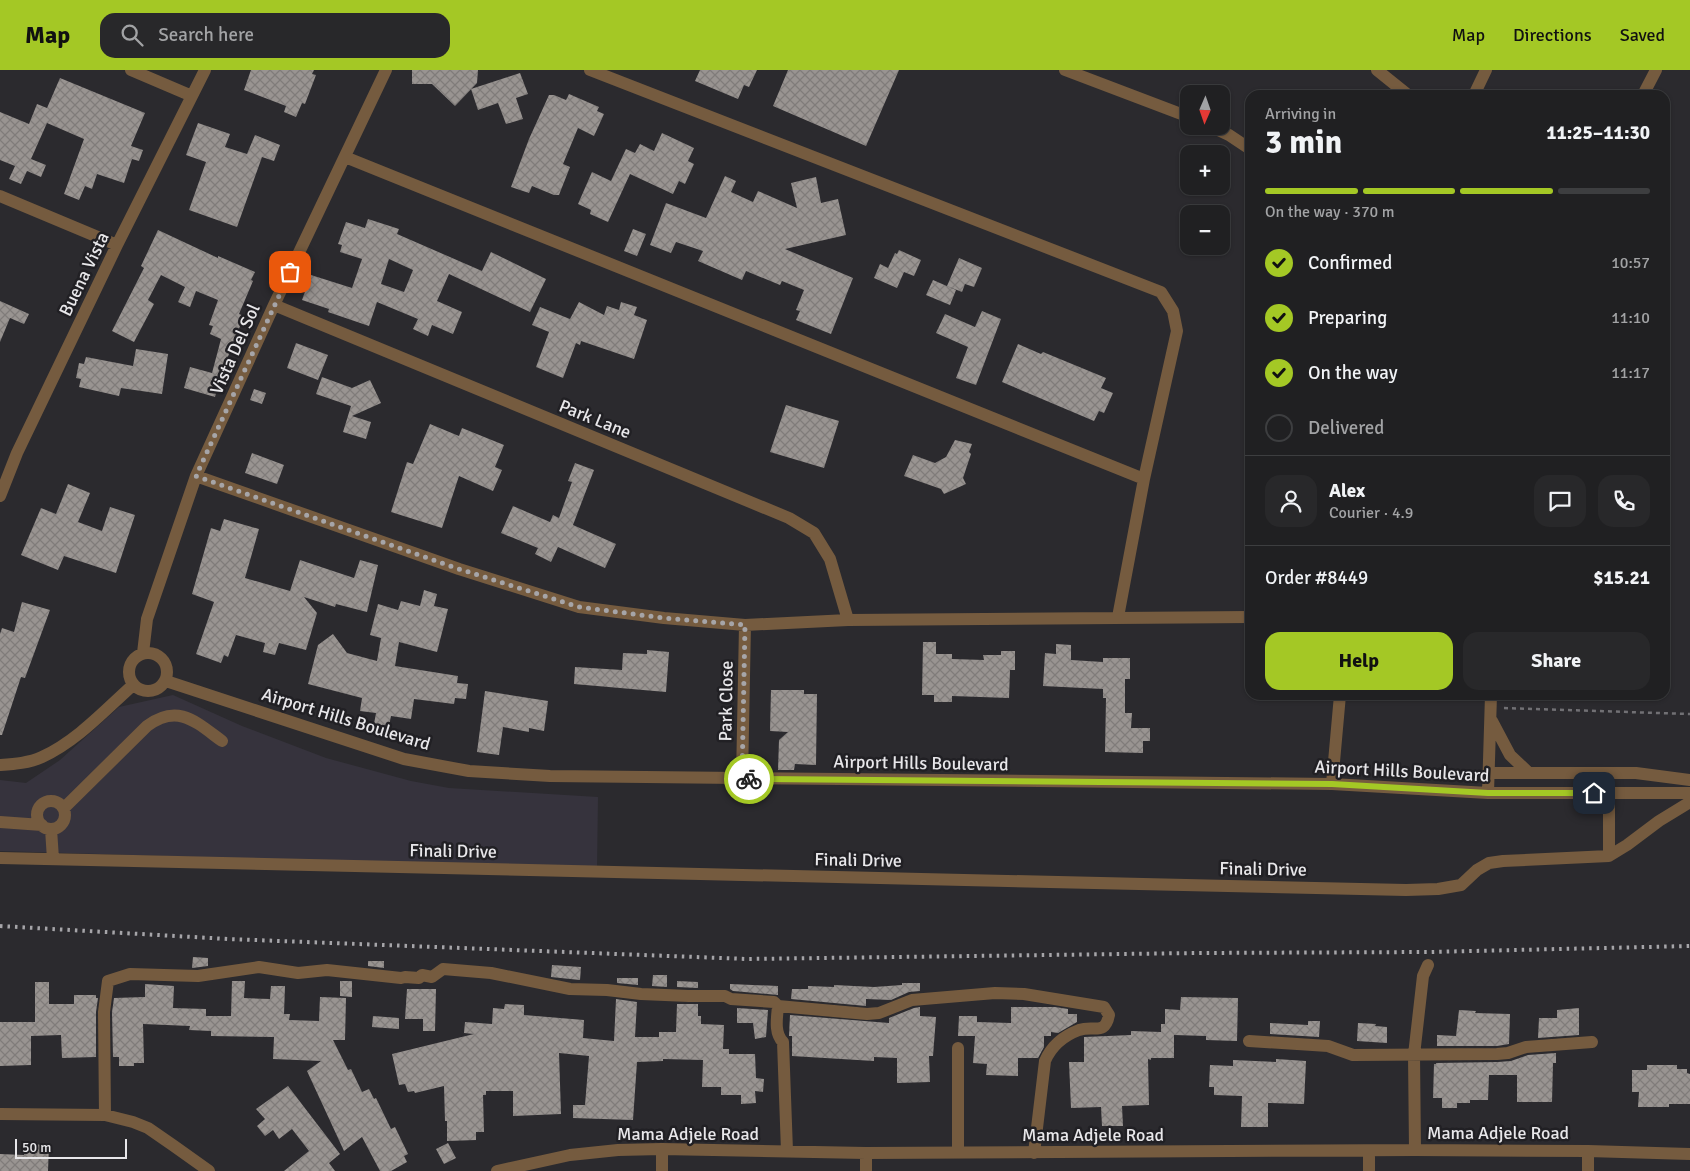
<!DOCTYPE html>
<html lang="en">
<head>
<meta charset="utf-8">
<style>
  :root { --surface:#202022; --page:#28282a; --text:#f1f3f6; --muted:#a2a3a5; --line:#3d3e40; --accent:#a4c825 }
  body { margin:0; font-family:Signika,sans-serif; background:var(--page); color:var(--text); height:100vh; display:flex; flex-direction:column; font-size:19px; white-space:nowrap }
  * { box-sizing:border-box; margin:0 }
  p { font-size:16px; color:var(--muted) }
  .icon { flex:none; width:28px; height:28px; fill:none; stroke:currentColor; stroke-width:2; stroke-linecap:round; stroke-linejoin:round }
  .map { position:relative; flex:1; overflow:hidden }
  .sheet { position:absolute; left:1245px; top:20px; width:425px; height:610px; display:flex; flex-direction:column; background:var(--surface); border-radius:15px; box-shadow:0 1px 4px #0004,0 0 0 1px var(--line) }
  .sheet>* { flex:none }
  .needle { width:32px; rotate:182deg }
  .controls { position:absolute; left:1180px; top:15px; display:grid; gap:10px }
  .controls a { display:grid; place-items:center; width:50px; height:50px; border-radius:10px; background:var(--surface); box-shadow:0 1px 4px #0004,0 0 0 1px var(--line); font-size:25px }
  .scale { position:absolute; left:15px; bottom:12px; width:112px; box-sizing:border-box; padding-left:5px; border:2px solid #e8e7ea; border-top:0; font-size:14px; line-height:18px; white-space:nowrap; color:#e8e7ea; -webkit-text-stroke:4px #212024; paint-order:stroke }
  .pin { position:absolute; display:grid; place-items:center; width:42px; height:42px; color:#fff; margin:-21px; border-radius:10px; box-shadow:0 2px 8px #0006 }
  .courier { position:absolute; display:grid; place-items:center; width:50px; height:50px; margin:-25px; border:4px solid #a4c825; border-radius:50%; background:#fff; color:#222; box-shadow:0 1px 6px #0007 }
  .overview em { font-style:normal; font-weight:700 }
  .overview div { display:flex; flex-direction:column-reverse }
  .overview { display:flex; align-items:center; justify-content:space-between; height:85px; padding:0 20px }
  h1 { font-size:32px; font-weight:700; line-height:38px }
  .bar { display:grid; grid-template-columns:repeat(4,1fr); gap:8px 5px; align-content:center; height:60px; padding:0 20px }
  .bar i { height:6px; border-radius:4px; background:var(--line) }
  .bar .active { background:var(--accent) }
  .bar p { grid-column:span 4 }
  .line { display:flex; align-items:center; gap:12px; padding:0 20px; border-top:1px solid var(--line) }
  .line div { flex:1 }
  .round { display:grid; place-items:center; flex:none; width:52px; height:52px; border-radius:15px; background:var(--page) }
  ol { padding:0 20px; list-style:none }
  li { display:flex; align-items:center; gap:15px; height:55px }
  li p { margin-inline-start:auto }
  li .icon { padding:5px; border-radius:50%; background:var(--accent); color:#111; stroke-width:4 }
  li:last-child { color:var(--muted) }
  li i { width:28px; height:28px; border:2px solid var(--line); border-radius:50% }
  .primary-button { display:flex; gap:10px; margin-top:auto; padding:10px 20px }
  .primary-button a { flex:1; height:58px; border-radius:15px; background:var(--accent); color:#111; font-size:20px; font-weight:700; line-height:58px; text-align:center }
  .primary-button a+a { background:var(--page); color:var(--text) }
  header { display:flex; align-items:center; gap:30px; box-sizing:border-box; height:70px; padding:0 25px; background:var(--accent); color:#111 }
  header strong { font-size:24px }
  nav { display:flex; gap:28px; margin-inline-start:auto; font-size:18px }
  .search { width:350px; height:45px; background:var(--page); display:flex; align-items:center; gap:12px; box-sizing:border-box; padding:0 18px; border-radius:15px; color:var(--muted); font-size:19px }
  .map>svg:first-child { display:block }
  .built { fill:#36333d }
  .building { fill:url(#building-cross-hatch); fill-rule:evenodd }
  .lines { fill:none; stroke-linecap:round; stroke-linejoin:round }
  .path { stroke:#717074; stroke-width:2.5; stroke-dasharray:4 4; stroke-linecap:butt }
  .minor { stroke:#755b3f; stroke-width:12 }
  .rail { stroke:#a6a5a9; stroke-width:4; stroke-dasharray:2.5 5; stroke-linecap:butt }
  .done { stroke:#a6a5a8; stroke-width:5; stroke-dasharray:0 9 }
  .route { stroke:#a4c825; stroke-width:6 }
  .labels { text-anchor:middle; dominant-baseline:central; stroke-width:5; stroke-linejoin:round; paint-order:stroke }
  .street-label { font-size:18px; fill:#e8e7ea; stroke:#212024 }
</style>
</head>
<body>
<header>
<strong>Map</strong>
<div class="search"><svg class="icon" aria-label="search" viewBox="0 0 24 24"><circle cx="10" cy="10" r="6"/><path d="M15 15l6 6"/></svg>Search here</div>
<nav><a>Map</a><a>Directions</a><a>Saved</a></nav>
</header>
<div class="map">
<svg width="1690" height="1101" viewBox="0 0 1690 1101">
  <defs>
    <pattern id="building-cross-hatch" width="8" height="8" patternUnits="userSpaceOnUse" patternTransform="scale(1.25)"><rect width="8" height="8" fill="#999491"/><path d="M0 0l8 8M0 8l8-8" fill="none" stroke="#807c7a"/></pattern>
  </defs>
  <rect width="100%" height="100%" fill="#2b2a2e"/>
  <path class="built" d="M173,625L242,656L326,688L411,711L449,718L598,727L597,799L0,781V710L26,713L60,690L119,637Z"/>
  <path class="building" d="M251,0H314L312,4L316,5L305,34L302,33L296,47L284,42L286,36L244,20Z
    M412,0H478L477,13L455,36L432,14H412Z
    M700,0H757L749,17L744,15L738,29L695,11Z
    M788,0H899L866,76L773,36Z
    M520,3L528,24L516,28L523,49L506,54L498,33L478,40L471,19Z
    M60,8L145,43L131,76L143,80L139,91L132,89L124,113L97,104L92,119L85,116L79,130L64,124L84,69L47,53L31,89L46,95L41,107L27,101L21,114L9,109L15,96L0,90V42L29,54L37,34L47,38Z
    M569,24L599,37L597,41L604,44L594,66L578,58L563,94L570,97L559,125H554L532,116L529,123L511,117L529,69L549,25H554L566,30Z
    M198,53L230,64L225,77L247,84L255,65L280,75L274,91L262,87L237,157L189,140L206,92L186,85Z
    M662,63L694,78L688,91L694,94L685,114L679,111L673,124L630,104L608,152L590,144L591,140L578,134L592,102L611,111L626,79L635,83L640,74L654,81Z
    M725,106L736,111L731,122L753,132L758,121L797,138L791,113L816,107L821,133L838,129L846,165L785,179L853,208L831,264L796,250L800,241L796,240L804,220L782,211L780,215L746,201L742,210L698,191L703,181L676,172L671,183L650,175L666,133L706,148Z
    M368,149L399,159L397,164L482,201L491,182L546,209L530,242L449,204L437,231L462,242L453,264L432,255L428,266L413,259L418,249L377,232L369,256L328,242L329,239L302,230L311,205L352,218L362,189L340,182L342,175L338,174L346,152L365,158ZM389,189L413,200L404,222L381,214Z
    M633,159L646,164L637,186L624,181Z
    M158,160L218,188V186L255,202L251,210L253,211L239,244L244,246L227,289L233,291L229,304L222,302L215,327L184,318L190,297L212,303L221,269L210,264L213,256L209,255L218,230L196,221L190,237L178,232L185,217L161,205L148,230L154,234L134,272L112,261L144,198L141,196Z
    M899,180L921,190L914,206L904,202L897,218L874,208L880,194L888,198L895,183L897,184Z
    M959,188L982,198L974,217L965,214L962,222L947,216Z
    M933,210L956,220L950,235L926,225Z
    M0,231L29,244L24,254L10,248L0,272Z
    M579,232L604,245L607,236L619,240L621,232L637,237L634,245L647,250L634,289L581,271L580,275L576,273L563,308L536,297L549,262L532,255L540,237L570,249Z
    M982,241L1001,249L976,315L956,308L968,277L936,263L945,244L975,257Z
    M296,273L328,285L318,310L287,298Z
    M1018,274L1041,284L1043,282L1106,308L1101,318L1113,323L1104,343L1099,341L1094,351L1002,312Z
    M136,279L168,284L162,324L121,318L119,326L79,317L81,309L76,308L79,293L84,294L86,287L133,296Z
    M322,307L352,318L370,310L381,333L352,346L371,352L366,369L343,362L351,336L316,324Z
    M254,319L266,323L262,334L250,330Z
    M786,335L839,351L824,398L770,382Z
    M430,354L459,366L462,358L504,375L495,397L502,400L493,421L459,406L442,458L391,442L407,392L413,394Z
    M955,370L972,374L969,382L971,384L963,408L966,414L944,424L941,419L904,406L913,385L935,393L946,387Z
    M252,383L284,395L277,414L245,403Z
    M575,393L594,400L573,455L616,474L605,498L558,477L551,492L535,484L538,478L501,463L513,436L550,452L553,445L559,448L572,412L568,411Z
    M68,414L90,423L78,452L102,461L110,437L135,445L116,503L64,486L58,500L21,485L41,438L56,444Z
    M224,449L259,459L245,508L290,521L300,490L354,508L360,490L378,495L367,542L336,534L335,537L304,527L317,543L306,580L279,573L275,585L263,582L265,573L236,565L228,587L224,585L221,593L196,584L214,532L192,524L211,458L220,461Z
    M424,520L437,524L434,536L448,539L437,582L399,572L395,596L458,606L457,613L468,614L466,629L455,628L454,634L414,629L411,649L391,646L389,656L374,654L376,643L360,641L362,628L308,614L318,575L333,564L347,583L377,591L381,568L370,565L378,534L398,540L401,531L420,536Z
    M22,532L50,540L25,608L21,607L2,665H0V564L2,558L14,562Z
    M923,572H936V584H952V589L984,590L983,585H1001V581H1015V600H1010L1009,628L952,626V632H934V625H922Z
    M1056,574L1071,575V590L1103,592V588H1130V609H1125V643H1132L1131,658H1150V671H1143V683L1105,682L1106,628H1103V619L1043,616L1045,583L1056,584Z
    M647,580L669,582L666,622L574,614L575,597L622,600L623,583L647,584Z
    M771,620H804V624H817L816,695L795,694L794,700H778L779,670L788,662L770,661Z
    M485,621L548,631L544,661L529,658V662L503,657L499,685L477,682Z
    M193,887L208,888V896L192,898Z
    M368,891H384V898L368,896Z
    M552,895L581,897L580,910L551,907Z
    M653,905H667V917L652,916Z
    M617,908H638V915L617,913Z
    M232,911H245L244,928L270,929L271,916H285L284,944H290L289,950L319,951L320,927L346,928L345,970H333L348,1000L351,999L362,1022L369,1019L374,1029L376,1028L391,1059L395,1057L408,1084L404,1086L407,1092L391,1101H380L362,1067L344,1081L307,1001L321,991L273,989L274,967L211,966V961L189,960L190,956L143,954L144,993H134V996H119V987H113L112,942L114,928L145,927V914L174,916L173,938L206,939V946H231Z
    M340,911H352V927L340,926Z
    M677,911L698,912V918L677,917Z
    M35,912H49V934H74V925H96V928H98L96,942V987L62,988L61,965L31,966V995L0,996V952H35Z
    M902,913H920V921L909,922L891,930L866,929V936L791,929L792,919H808V916L834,917V915L874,917L902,915Z
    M730,914L778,916V925L733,921L730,919Z
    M407,919H436L435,961H423V949H405Z
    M1181,927L1238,928L1237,971L1206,970V966L1174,965V988H1151V990L1148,989L1149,1035L1122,1036L1123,1056H1102L1101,1037L1071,1038L1069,992H1084V967L1131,965V961L1161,962V954H1165V939L1180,940Z
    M616,929L637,932L635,967H659V962H676L677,934H698V946H701V954L724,955L723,979H729V984H755L756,1008L764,1009L763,1022L755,1021L756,1033L741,1034V1025H721V1017H702L703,990L663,989V991L637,992L633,1050L573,1048V1035H585L589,986L559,983L561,1044L513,1046V1021H486V1025H483L484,1062H476V1070L447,1071V1051H445L444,1016L415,1023L414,1021L408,1022L405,1014L399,1015L392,984L474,964L464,963L465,952L492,954L493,938L504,939L505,934L524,935V945L584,950L583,968L614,971Z
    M920,937V946L936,947L933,986H929L930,1012L897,1013V988L874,987V991L792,986V966H789L790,945L889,953V948L914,938Z
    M1011,937H1055L1068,939V944H1077V952L1058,963L1051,962V966H1044V977L1038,988H1018V1006L986,1005L987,994L973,993L975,966H958L959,946H977V952L1011,953Z
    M737,938L768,940L766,967L755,969L753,953H737Z
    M1579,938V965L1538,968L1539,948H1557V940Z
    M1459,940L1476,941L1475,943L1510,944L1509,974L1497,976H1437V965L1456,966Z
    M373,946L399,948V959L372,957Z
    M1308,951H1320L1319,967L1270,964V953L1308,955Z
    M1358,953L1376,954L1375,956L1387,957V973L1357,971Z
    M1556,983V993H1553L1552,1032H1517V1005H1489L1488,1030H1470V1033H1457V1038H1442V1028H1433L1434,994H1436V993L1498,992L1511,991L1528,985Z
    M1276,989L1306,991L1304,1034L1268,1033V1057H1241L1242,1026L1214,1025V1017H1209L1210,995L1233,996V990L1276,992Z
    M1647,995H1677V999H1687V1003L1690,1004V1034H1669V1037H1638L1639,1022H1632V1000H1647Z
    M288,1016L340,1084L329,1093L335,1101H284L309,1081L292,1059L279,1069L273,1060L265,1066L257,1056L265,1049L256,1039Z
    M448,1073L456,1088L444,1094L436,1079Z
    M25,1074L49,1075L48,1101H0V1084L24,1085Z"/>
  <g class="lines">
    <path class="path" d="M1504,638L1690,644"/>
    <path class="minor" d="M131,0L192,26
      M590,0L1161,222L1173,241L1177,261L1144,409L1118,547
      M1065,0L1189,47
      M1377,0L1408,25
      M1474,25L1486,0
      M1643,25L1656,0
      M1210,56L1229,65L1250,79
      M345,87L1144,409
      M0,126L117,175
      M274,235L789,448L814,463L830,489L848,550
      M196,406L459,499L579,537L664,548L745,555L848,550L1250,547
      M0,426L17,383L117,175L205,0
      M129 602a19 19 0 1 1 38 0a19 19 0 1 1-38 0Z
      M143,583L147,549L196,406L274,235L386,0
      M166,611L404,689L469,701L550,706L1332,714L1488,723H1690
      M1492,651L1510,685L1529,703
      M0,695C14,694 29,693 42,687C77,671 105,640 133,615
      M1488,703H1636L1690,710
      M742,709L745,555
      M1332,714L1340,625
      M1488,723L1491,625
      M37 745a14 14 0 1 1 28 0a14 14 0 1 1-28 0Z
      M64,738L147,656C178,633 196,652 222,671
      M0,752L42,755
      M51,759L53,789
      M1609,786V723
      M0,788L1406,820L1438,819L1461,815L1477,800L1489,793L1503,791L1609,786L1627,775L1659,751L1690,732
      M778,936L867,944L879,943L912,930L995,923L1024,924L1104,937L1109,945C1105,966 1094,955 1079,960C1063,966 1051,977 1045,991L1034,1083
      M1249,971L1328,976L1353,985L1497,984L1508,983L1526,977L1592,972
      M0,1044L105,1045L133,1052L148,1058L174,1076L209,1101
      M105,1045L104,942L108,911L130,904L198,906L259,897L298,903L327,900L401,908L405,907L419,908L422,905L432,907L443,899L491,903L570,919L607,920L641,924L689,926H725L731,929L774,932L778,936C777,948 774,963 783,972L787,1081
      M1415,1080L1414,985L1423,906L1428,895
      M1369,1081V1101
      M958,1082V978
      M866,1083V1101
      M497,1101L570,1085L618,1080L662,1079L866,1083L1415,1080L1588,1081L1690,1084
      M662,1101V1079
      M1588,1101V1081"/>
    <path class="rail" d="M0,856L228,869L747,889L1197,883L1429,882L1690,876"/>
  </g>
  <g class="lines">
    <path class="done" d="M290,202L196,406L459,499L579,537L664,548L745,555L742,709H749"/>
    <path class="route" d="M749,709L1332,714L1488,723H1594"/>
  </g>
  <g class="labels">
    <g class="street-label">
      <text transform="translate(84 204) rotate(-64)">Buena Vista</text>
      <text transform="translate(235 279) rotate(-66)">Vista Del Sol</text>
      <text transform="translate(595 349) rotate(22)">Park Lane</text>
      <text transform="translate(726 631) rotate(-89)">Park Close</text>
      <text transform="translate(346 649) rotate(17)">Airport Hills Boulevard</text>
      <text transform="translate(921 693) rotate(1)">Airport Hills Boulevard</text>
      <text transform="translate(1402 701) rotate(3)">Airport Hills Boulevard</text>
      <text transform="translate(453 781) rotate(1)">Finali Drive</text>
      <text transform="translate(858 790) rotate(1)">Finali Drive</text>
      <text transform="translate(1263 799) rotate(1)">Finali Drive</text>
      <text x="1498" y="1063">Mama Adjele Road</text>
      <text x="688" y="1064">Mama Adjele Road</text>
      <text x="1093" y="1065">Mama Adjele Road</text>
    </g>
  </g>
</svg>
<div class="controls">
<a><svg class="needle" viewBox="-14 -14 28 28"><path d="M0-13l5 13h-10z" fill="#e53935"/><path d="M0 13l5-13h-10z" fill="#a2a3a5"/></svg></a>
<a>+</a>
<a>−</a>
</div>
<div class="scale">50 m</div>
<div class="pin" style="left:290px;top:202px;background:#ea580c"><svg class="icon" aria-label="bag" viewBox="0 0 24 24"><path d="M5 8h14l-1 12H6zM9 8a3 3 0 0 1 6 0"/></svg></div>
<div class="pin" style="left:1594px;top:723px;background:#1f2937"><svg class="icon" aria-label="home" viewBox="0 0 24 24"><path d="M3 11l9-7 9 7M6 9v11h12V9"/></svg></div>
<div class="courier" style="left:749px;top:709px"><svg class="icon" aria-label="bike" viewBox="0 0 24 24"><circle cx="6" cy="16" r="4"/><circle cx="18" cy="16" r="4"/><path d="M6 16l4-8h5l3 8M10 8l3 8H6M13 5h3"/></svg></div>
<section class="sheet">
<div class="overview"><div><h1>3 min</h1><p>Arriving in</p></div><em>11:25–11:30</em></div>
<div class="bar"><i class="active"></i><i class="active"></i><i class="active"></i><i></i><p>On the way · 370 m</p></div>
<ol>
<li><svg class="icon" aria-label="check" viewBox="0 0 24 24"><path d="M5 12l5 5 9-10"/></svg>Confirmed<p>10:57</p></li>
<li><svg class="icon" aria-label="check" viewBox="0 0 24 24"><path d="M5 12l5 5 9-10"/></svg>Preparing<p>11:10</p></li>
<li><svg class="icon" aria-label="check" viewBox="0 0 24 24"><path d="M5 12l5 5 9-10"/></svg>On the way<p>11:17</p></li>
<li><i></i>Delivered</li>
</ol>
<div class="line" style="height:90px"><a class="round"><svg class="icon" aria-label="person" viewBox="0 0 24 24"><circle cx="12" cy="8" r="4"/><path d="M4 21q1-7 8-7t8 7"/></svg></a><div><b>Alex</b><p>Courier · 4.9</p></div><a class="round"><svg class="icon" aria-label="chat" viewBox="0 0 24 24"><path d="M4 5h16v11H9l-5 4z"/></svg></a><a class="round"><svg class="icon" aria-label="phone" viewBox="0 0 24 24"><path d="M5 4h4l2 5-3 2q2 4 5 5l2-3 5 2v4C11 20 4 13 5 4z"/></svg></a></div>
<div class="line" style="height:65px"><div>Order #8449</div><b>$15.21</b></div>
<div class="primary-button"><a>Help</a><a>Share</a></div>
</section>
</div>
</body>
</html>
